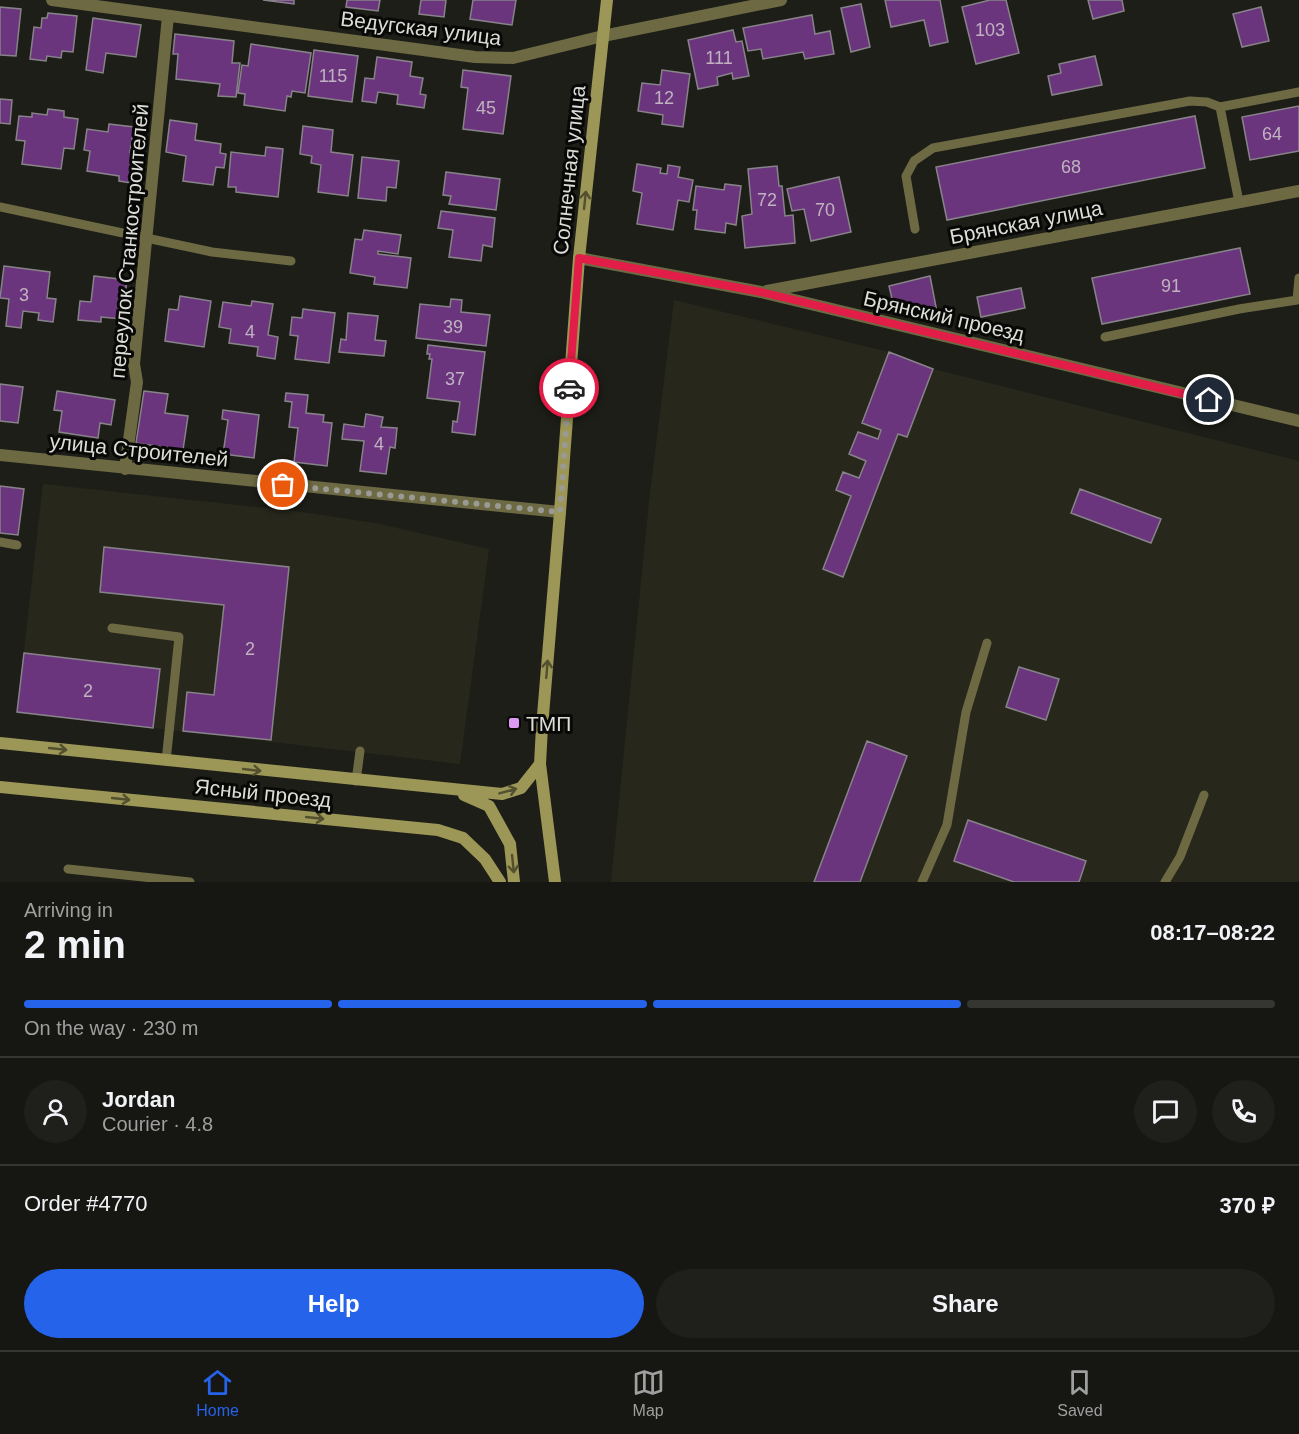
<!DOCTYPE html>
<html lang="en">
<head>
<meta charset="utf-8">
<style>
  :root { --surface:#161612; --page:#1f1f1b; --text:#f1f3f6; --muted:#9e9f9f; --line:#353532; --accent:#2563eb }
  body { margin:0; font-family:Helvetica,sans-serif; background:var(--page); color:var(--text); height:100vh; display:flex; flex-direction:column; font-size:22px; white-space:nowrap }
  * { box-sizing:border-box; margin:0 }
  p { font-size:20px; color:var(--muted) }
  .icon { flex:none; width:33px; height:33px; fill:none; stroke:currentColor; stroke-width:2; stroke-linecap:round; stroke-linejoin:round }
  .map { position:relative; height:882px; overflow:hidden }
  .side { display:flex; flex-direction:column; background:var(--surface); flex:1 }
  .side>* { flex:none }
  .pin { position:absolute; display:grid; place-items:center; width:51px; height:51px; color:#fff; margin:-26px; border:3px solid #fff; border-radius:50%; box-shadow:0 2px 6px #0007 }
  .courier { position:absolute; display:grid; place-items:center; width:60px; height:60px; margin:-30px; border:4px solid #e11d48; border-radius:50%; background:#fff; color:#222; box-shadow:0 2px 8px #0007 }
  .summary em { font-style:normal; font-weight:600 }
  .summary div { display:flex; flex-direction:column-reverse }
  .summary { display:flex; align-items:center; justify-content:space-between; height:102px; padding:0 24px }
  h1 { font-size:39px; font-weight:600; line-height:45px }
  .bar { display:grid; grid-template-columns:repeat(4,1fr); gap:9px 6px; align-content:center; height:72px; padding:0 24px }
  .bar i { height:8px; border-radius:4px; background:var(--line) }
  .bar .on { background:var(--accent) }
  .bar p { grid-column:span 4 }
  .line { display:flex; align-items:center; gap:15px; padding:0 24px; border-top:2px solid var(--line) }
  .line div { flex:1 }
  .round { display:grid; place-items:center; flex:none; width:63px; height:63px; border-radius:32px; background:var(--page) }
  .primary-button { display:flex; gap:12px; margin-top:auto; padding:12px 24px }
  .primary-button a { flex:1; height:69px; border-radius:36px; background:var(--accent); color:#fff; font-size:24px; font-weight:600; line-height:69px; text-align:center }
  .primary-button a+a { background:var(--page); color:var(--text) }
  .menu { display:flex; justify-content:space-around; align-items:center; height:84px; border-top:2px solid var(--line); background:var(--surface); font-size:16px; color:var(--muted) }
  .menu a { display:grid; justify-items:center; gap:3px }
  .menu .on { color:var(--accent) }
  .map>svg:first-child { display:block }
  .built { fill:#28271c }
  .building { fill:#6a357d; stroke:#878389; stroke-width:1.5 }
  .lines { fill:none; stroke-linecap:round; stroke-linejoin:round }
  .lane { stroke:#6d6a43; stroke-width:9 }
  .street { stroke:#6d6a43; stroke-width:12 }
  .secondary { stroke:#9c9756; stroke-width:12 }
  .oneway { stroke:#52502e }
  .done { stroke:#9a9a95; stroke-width:6; stroke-dasharray:0 10.8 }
  .route { stroke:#e11d48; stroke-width:8 }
  .poi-dot { fill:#dc99f4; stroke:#080806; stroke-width:2 }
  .labels { text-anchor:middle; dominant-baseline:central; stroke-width:6; stroke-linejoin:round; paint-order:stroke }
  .number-label { font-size:18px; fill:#c0b2c1 }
  .street-label { font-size:21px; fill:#dcdcd8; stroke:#080806 }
  .poi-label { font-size:21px; fill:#dcdcd8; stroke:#080806; text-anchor:start }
</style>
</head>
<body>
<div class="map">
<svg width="1299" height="882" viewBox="0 0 1299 882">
  <rect width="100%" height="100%" fill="#1e1e18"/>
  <path class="built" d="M674,300L889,352L933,369L1299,461V882H611L649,502Z
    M43,484L294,511L375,523L489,549L460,764L17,712Z"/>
  <path class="building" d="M263,0H294V4Z
    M347,0H380L378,11L346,7Z
    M421,0H446L444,17L419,14Z
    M473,0H516L512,25L470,19Z
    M885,0H940L948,42L930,46L924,20L891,27Z
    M990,0H1006L1019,53L976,64L962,7Z
    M1088,0H1122L1124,11L1093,19Z
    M861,4L870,47L851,52L841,8Z
    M0,7L21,9L16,56L0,55Z
    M1261,7L1269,41L1242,47L1233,14Z
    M48,13L77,16L73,52L62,51L61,58L47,56L46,61L30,59L34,27L41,28L42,18H47Z
    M812,15L815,34L830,31L834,54L805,59L803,52L763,59L761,49L748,51L743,28Z
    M93,18L141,25L136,57L106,53L103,73L86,70Z
    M733,30L736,42L742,41L749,76L733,79L732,73L717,77L718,85L698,89L688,40Z
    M175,34L234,41L232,63H240L236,97L218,96L220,84L176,79L178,54H173Z
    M251,44L311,53L305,93L292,91L291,97L287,96L285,111L244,105L245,94L238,93L242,65L248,66Z
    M314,50L358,56L352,102L308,96Z
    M1095,56L1102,85L1052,95L1048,76L1061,73L1059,64Z
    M377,57L412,62L410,76L423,78L420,94L426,95L424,108L397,104L398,95L378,92L376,103L362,101L365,78L374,79Z
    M463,70L511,76L503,134L463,129L468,88L461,87Z
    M662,70L690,74L683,127L662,124L663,115L638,111L642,83L660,85Z
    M0,99L12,100L10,124L0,123Z
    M1299,106V151L1250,160L1242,117Z
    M48,109L64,111V117L78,119L74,149L64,148L61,169L22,164L25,141L16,140L19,116L32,117V113L47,115Z
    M1195,116L1205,168L947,220L936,167Z
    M170,120L197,124L195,140L221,144L220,153L226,154L224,168L216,167L213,185L183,181L186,156L166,152Z
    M109,124L134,127L130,152L142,153L137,184L119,181V176L87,171L90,151L84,150L87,129L108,132Z
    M303,126L333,130L331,152L353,155L348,196L318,192L321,165L311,163L312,156L300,154Z
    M266,147L283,149L278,197L236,192V187H228L231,152L265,156Z
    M362,157L399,161L396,188L387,187L386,201L358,198Z
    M637,164L661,168L660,173L667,174L668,165L680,167L678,177L693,180L689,202L678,200L673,230L637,224L642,193L633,191Z
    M777,166L779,186H782L785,216L793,215L795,243L745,248L742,216L752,214L748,169Z
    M446,172L500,179L496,210L449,204L451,196L443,195Z
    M839,177L851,232L811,241L804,209L792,211L787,189Z
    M725,184L741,186L736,225L726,223L725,233L695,229L697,210H693L696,186L724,190Z
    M441,211L495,218L492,247L483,245L481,261L449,257L453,230L438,228Z
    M364,230L401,235L398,254L378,251V254L411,258L407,288L374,284L375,277L350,273L355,239L362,240Z
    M1240,248L1250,294L1102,324L1092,278Z
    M4,266L50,272L47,298L56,299L53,322L38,320L39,313L23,311L21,328L6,326L9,299L0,298Z
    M94,276L127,280L122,319L101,317V322L78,320L80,301L91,302Z
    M930,276L937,312L916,318L894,307L889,286Z
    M1021,288L1025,308L981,317L977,297Z
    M180,296L211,301L204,347L165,341L169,309L178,310Z
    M451,299L462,300L461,312L490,315L486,346L416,338L420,304L450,307Z
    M252,301L273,304L268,335L278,337L275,359L257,356L258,347L229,343L231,329L219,327L223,302L251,306Z
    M303,309L335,313L329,363L295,359L298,336L290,335L292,317L302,318Z
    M348,313L378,316L375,340L386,341L384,356L339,352L341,339L346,340Z
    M428,345L485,352L475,435L452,432L453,421L457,422L460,402L427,398L432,359H429L430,354H427Z
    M889,352L933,369L907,437L898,434L843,577L823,569L851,496L836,490L843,472L859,478L866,461L849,454L858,432L878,439L881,430L862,423Z
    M0,384L23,387L18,423L0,421Z
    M57,391L115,400L111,425L100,423L98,438L59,432L62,411L54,410Z
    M144,391L168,394L165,413L188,416L183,450L136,443Z
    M286,393L308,395L306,413L324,415L323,422L332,423L327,466L294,462L298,428L289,427L292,402L285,401Z
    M223,410L259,415L254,458L223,454L228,420L222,419Z
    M366,414L383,417L381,427L397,428L395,448L390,447L386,474L360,471L364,441L342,439L344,424L364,427Z
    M0,486L24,489L18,535L0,533Z
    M1080,489L1161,519L1151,543L1071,513Z
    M104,547L289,567L271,740L183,731L187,692L214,695L224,605L100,592Z
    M24,653L160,669L153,728L17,712Z
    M1019,667L1059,679L1046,720L1006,707Z
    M867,741L907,756L860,882H814Z
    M968,820L1086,861L1079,882H1014L954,861Z"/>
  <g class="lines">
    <path class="lane" d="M1220,107L1239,202
      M0,207L212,252L291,261
      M915,229L906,176L914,161L933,148L1190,101L1207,102L1220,107L1299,92
      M1105,337L1239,309L1297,300L1299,278
      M0,542L17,545
      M112,628L179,637L166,761
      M356,781L360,751
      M68,869L190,882
      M922,882L947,825L966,712L987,643
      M1165,882L1180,857L1204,795"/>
    <path class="street" d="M52,0L475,57L513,58L603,36L781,0
      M579,258L761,292L1299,421
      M767,291L1299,191
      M0,455L560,512
      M125,469L137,382L134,364L168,16"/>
    <path class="secondary" d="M0,743L502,794L521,788L540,764
      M0,787L438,830L463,838L485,859L500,882
      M464,795L489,806L510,844L514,882
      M555,882L540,764L542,727L560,512L579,258L607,0"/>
  </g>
  <defs><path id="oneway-shaft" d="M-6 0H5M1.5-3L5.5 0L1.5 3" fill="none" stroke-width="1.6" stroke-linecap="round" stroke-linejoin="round" transform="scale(1.5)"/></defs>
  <g class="oneway">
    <use href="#oneway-shaft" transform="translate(585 200) rotate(-84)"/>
    <use href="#oneway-shaft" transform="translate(547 669) rotate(-85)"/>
    <use href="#oneway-shaft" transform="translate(58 749) rotate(6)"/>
    <use href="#oneway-shaft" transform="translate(252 770) rotate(6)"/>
    <use href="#oneway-shaft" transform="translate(508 791) rotate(-15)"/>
    <use href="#oneway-shaft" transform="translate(121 799) rotate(6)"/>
    <use href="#oneway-shaft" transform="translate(315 818) rotate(6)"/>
    <use href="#oneway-shaft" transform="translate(513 864) rotate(84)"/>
  </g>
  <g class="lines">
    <path class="done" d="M283,485L560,512L569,388"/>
    <path class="route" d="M569,388L579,258L761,292L1209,400"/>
  </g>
  <rect class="poi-dot" x="508" y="717" width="12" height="12" rx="3"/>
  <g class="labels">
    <g class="number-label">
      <text x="990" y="30">103</text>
      <text x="719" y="58">111</text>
      <text x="333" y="76">115</text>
      <text x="664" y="98">12</text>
      <text x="486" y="108">45</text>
      <text x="1272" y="134">64</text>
      <text x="1071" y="167">68</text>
      <text x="767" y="200">72</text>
      <text x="825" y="210">70</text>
      <text x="1171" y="286">91</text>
      <text x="24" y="295">3</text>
      <text x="453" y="327">39</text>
      <text x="250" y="332">4</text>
      <text x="455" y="379">37</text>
      <text x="379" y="444">4</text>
      <text x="250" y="649">2</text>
      <text x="88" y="691">2</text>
    </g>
    <g class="street-label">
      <text transform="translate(421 28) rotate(7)">Ведугская улица</text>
      <text transform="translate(569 170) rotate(-84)">Солнечная улица</text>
      <text transform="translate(1026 222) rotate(-11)">Брянская улица</text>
      <text transform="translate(129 241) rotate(-85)">переулок Станкостроителей</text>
      <text transform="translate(944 316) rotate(13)">Брянский проезд</text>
      <text transform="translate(139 450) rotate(6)">улица Строителей</text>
      <text transform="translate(263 793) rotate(6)">Ясный проезд</text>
    </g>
    <g class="poi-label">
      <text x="526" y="723">ТМП</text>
    </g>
  </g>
</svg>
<div class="pin" style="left:283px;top:485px;background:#ea580c"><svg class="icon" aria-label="bag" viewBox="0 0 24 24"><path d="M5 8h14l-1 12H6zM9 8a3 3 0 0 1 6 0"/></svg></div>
<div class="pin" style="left:1209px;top:400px;background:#1f2937"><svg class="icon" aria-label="home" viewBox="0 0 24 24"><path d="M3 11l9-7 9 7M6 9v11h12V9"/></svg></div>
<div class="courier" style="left:569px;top:388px"><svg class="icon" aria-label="car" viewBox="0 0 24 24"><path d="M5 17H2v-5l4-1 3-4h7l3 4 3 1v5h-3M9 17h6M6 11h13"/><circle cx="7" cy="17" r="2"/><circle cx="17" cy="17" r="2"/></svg></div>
</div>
<section class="side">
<div class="summary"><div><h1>2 min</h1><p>Arriving in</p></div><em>08:17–08:22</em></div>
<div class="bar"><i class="on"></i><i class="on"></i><i class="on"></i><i></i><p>On the way · 230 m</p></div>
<div class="line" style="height:108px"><a class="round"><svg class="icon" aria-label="person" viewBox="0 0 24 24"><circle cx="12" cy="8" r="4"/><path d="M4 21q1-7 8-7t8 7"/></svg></a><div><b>Jordan</b><p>Courier · 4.8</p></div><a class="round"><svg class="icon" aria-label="chat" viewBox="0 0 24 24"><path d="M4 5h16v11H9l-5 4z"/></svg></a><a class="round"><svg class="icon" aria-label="phone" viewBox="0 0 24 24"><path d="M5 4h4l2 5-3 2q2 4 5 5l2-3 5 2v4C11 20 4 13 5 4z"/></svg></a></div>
<div class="line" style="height:78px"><div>Order #4770</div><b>370 ₽</b></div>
<div class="primary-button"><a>Help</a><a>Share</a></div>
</section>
<nav class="menu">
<a class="on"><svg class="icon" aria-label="home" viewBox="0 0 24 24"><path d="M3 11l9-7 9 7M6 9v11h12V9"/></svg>Home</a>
<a><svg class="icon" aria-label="map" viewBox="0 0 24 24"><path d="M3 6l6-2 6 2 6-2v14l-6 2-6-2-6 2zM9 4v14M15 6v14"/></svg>Map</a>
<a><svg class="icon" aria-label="saved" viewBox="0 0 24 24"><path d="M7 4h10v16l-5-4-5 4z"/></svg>Saved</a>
</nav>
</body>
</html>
